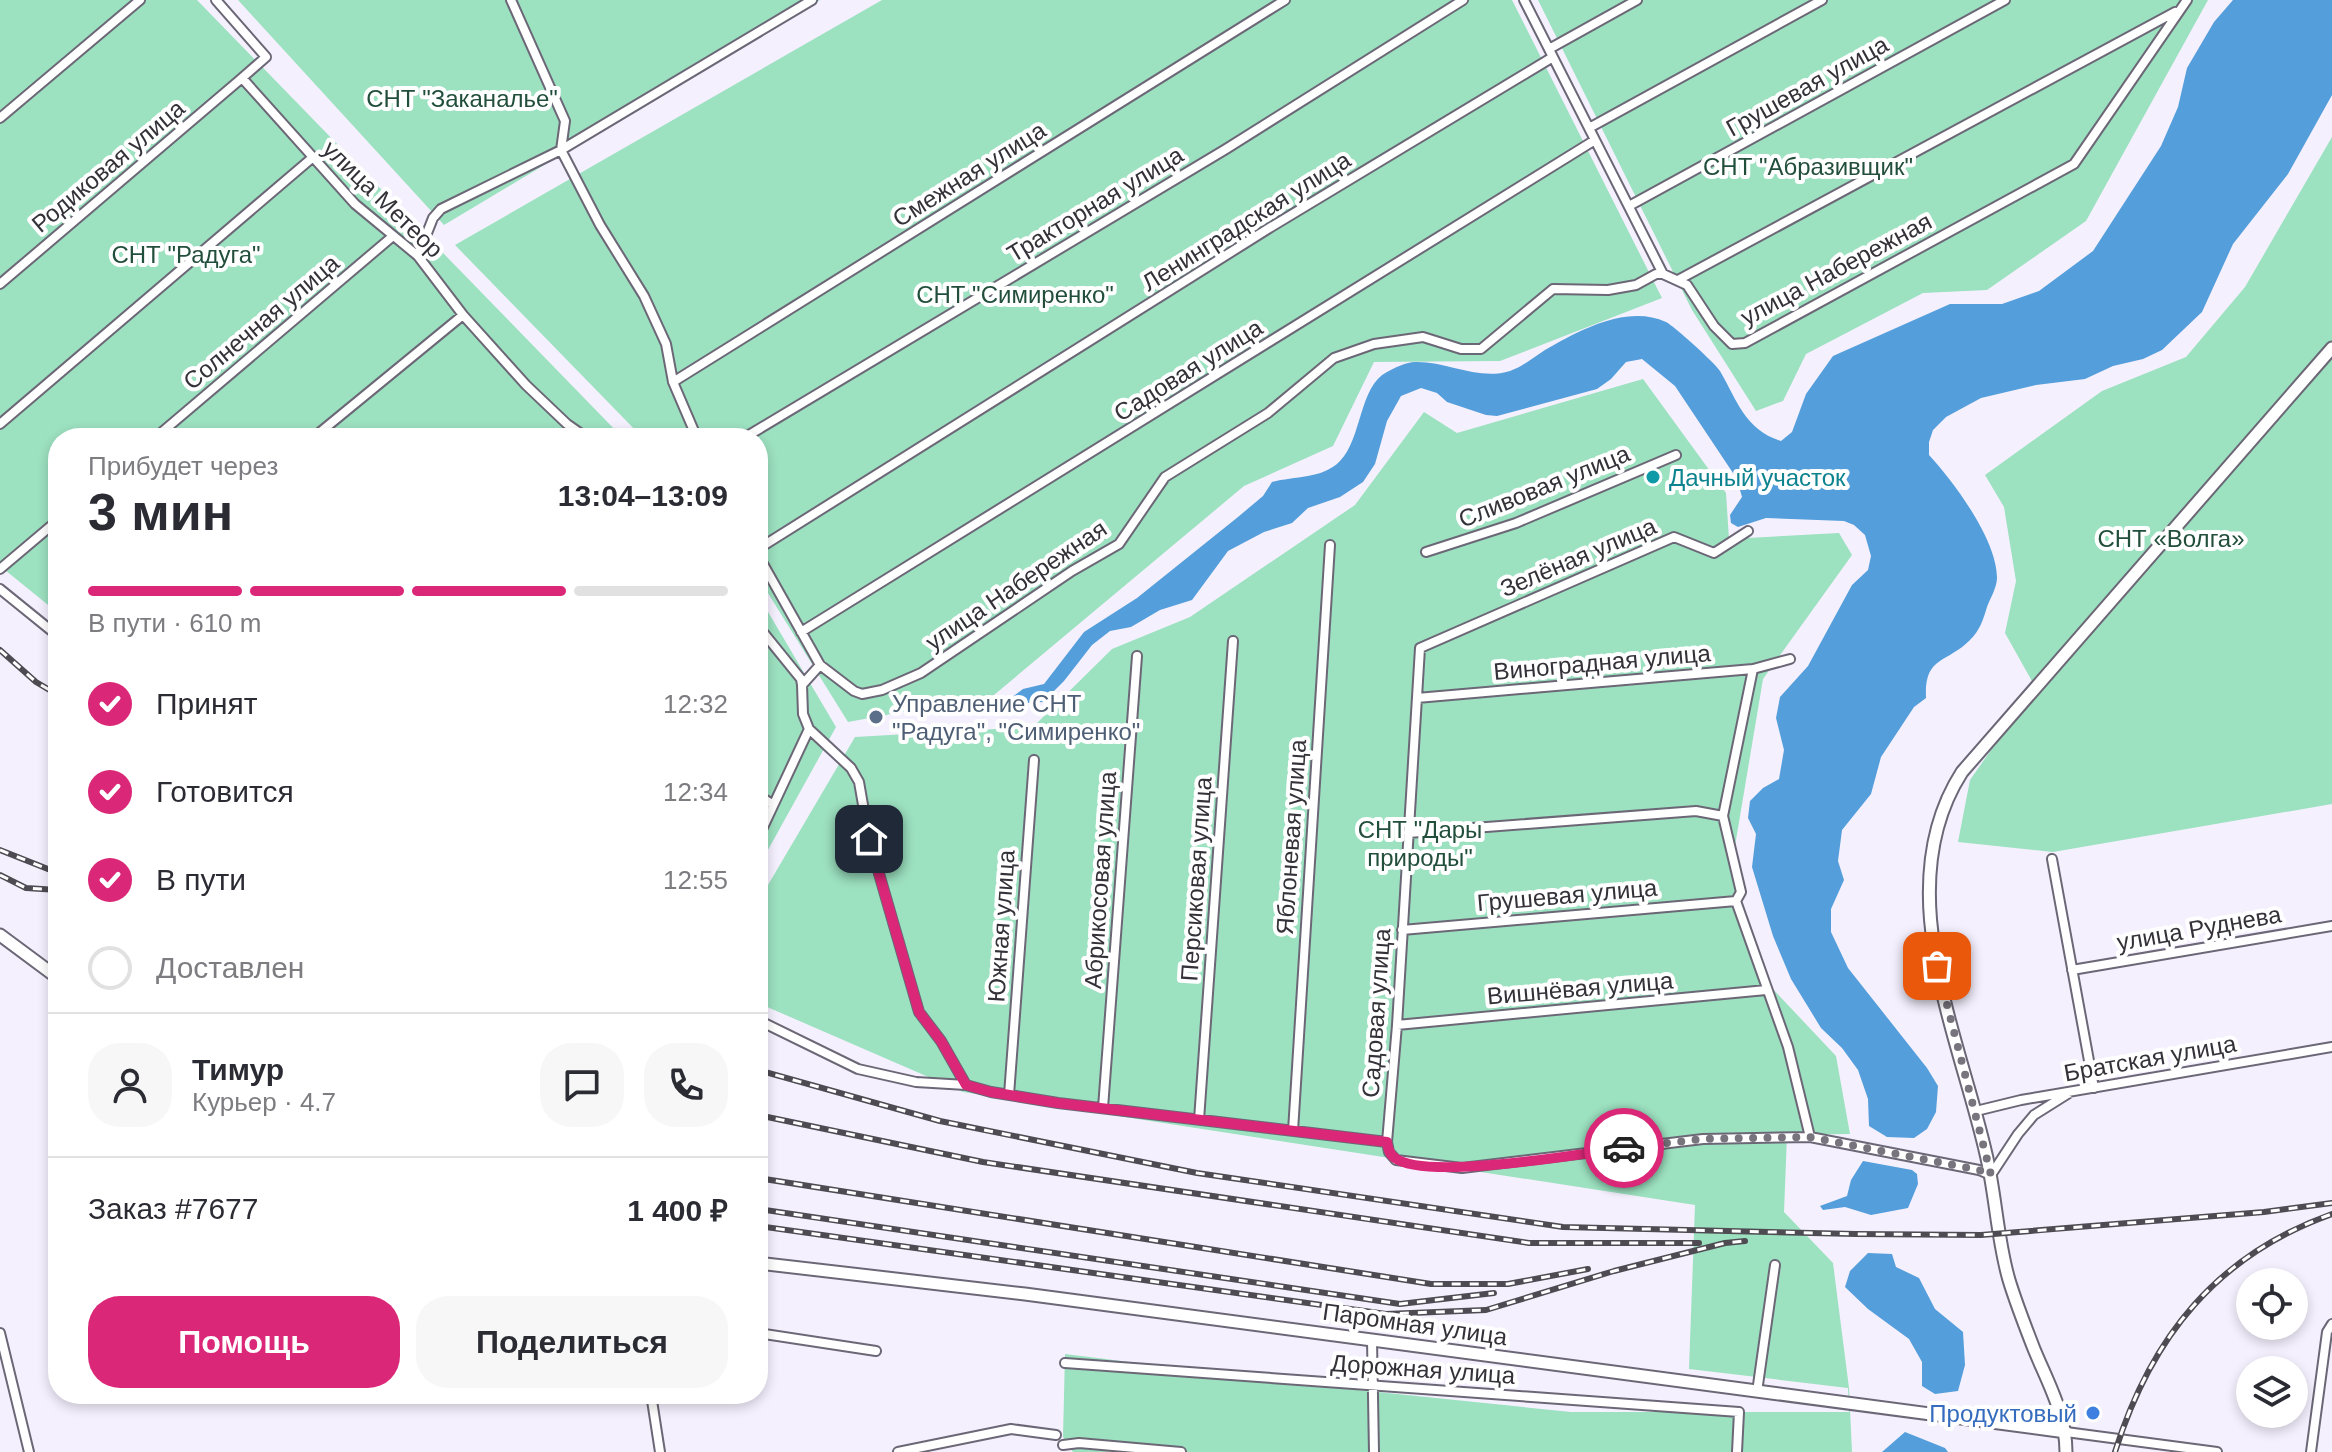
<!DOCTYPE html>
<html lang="ru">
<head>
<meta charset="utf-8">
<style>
  :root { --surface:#fff; --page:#f7f7f7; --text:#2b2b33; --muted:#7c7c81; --line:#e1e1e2; --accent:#db2777 }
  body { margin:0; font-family:Arial,sans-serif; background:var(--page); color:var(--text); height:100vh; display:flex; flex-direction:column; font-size:30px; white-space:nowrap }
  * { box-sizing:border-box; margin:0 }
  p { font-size:26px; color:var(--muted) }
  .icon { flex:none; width:44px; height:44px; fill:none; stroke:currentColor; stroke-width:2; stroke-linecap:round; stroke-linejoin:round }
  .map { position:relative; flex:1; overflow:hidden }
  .panel { position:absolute; left:48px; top:428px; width:720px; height:976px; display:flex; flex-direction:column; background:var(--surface); border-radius:32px; box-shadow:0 4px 12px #0003 }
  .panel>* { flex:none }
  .fabs { position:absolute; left:2236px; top:1268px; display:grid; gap:16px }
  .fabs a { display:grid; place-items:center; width:72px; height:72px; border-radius:50%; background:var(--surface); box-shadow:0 4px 12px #0003; font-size:40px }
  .pin { position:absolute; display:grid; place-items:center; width:68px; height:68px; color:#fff; margin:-34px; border-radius:16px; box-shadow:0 4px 12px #0006 }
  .courier { position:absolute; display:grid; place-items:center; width:80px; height:80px; margin:-40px; border:6px solid #db2777; border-radius:50%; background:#fff; color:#222; box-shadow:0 2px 10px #0007 }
  .head em { font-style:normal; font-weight:700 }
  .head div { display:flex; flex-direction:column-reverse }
  .head { display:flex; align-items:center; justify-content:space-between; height:136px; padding:0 40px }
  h1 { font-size:52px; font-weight:700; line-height:60px }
  .bar { display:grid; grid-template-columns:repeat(4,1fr); gap:12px 8px; align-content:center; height:96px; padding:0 40px }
  .bar i { height:10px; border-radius:6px; background:var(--line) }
  .bar .current { background:var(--accent) }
  .bar p { grid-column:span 4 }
  .line { display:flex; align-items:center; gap:20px; padding:0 40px; border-top:2px solid var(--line) }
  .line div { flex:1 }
  .round { display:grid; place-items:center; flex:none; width:84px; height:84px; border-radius:32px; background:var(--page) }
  ol { padding:0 40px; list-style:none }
  li { display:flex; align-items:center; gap:24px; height:88px }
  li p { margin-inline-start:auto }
  li .icon { padding:8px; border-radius:50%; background:var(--accent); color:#fff; stroke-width:4 }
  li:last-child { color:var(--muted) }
  li i { width:44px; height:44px; border:4px solid var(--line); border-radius:50% }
  .action { display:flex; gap:16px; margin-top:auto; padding:16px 40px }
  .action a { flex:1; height:92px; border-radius:32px; background:var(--accent); color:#fff; font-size:32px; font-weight:700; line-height:92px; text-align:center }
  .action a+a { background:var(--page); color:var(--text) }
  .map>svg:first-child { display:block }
  .green { fill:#9ce1c0 }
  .water { fill:#539edb }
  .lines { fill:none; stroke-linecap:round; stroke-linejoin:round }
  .street-casing { stroke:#6c6776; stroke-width:12 }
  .secondary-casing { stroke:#6c6776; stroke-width:15 }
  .street { stroke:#fff; stroke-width:8 }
  .secondary { stroke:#fff; stroke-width:11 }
  .rail-casing { stroke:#4e4b52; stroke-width:6 }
  .rail { stroke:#fff; stroke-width:3; stroke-dasharray:9; stroke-linecap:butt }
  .done { stroke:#78747d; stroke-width:8; stroke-dasharray:0 14.4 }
  .route { stroke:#db2777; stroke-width:10 }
  .culture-dot { fill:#0f9aa8; stroke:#fff; stroke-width:3 }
  .service-dot { fill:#5c6f8a; stroke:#fff; stroke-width:3 }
  .shop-dot { fill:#3f7fe0; stroke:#fff; stroke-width:3 }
  .labels { text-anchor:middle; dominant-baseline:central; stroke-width:8; stroke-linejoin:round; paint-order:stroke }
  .street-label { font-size:24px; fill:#343238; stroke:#fff }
  .park-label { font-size:24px; fill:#224e3c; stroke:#fff }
  .culture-label { font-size:24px; fill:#0d838f; stroke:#fff; text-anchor:start }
  .service-label { font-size:24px; fill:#4e5e75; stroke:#fff; text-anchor:start }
  .shop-label { font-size:24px; fill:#366cbe; stroke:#fff; text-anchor:end }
</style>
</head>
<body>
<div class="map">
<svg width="2332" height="1452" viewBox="0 0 2332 1452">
  <rect width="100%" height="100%" fill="#f5f0fe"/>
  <path class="green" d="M0,0H197L623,438H58V613L0,566Z
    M238,0H820L444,225Z
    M882,0H1512L1662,298L1500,361L1374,362L1333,446L1244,486L994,695L848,722L758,577V438H643L455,245Z
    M1538,0H2208L2086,221L1987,290L1923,293L1806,354L1783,401L1756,411L1692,310Z
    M2332,137V804L2053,852L1958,842L1970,780L2012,720L2038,692L2005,633L2016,581L2004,507L1985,475L2102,391L2186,357L2245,287Z
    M1643,379L1726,493L1729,539L1839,533L1852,555L1763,679L1735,846L1740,901L1771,987L1836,1056L1850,1134L1787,1135L1784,1212L1833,1263L1849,1388L1852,1452H1073L1063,1437L1065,1354L1358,1390L1571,1412H1849L1848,1388L1689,1369L1695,1205L963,1092L758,1003V902L855,737L1033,727L1112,649L1190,617L1355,505L1424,412L1457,433Z
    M758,595L836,727L758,868Z"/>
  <path class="water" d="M2233,0H2332V95L2288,174L2233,244L2202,312L2162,350L2143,359L2113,366L2085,379L2036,385L1981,398L1946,417L1933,430L1929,442V455C1954,482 1997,540 1997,578C1997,587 1990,599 1987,607C1983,620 1980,630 1970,640C1946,664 1924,656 1926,698L1914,707L1881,757L1871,794L1842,830L1838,861L1844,880L1831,909V932L1848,968L1927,1068L1938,1086L1936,1112L1927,1129L1914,1138L1887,1137L1869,1126L1868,1099L1858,1070L1842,1048L1821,1028L1791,979L1773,936L1752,867L1756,834L1748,818L1750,801L1763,788L1779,779L1784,750L1776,718L1780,697L1808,666L1852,585L1868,570L1871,556L1865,535L1854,525L1844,521L1766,518L1738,527L1731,523L1730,515L1742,497L1737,479L1675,386L1642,359L1626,362L1611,379L1597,389L1497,416L1486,415L1447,402L1437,393L1421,388L1401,396L1387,421L1375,464L1363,482L1340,497L1308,508L1292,523L1264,532L1228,551L1192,600L1160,610L1131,627L1110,631L1092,645L1064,681L1043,702L1027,703L1008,700L1023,689L1044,684L1084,632L1137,598L1238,517L1263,496L1272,482C1294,476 1323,479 1340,461C1362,439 1359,386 1387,372C1394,368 1407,362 1415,362C1447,361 1478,381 1510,371C1525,366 1538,353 1552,346C1584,328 1629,305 1666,322C1674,326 1715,363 1720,371C1737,400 1745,430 1781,441L1792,432L1806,394L1833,356L1950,304H2002L2039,291L2093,251L2161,146L2178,107L2187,68L2214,22Z
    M1863,1161L1912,1170L1917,1174L1918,1184L1908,1208L1871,1215L1845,1207L1823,1210L1820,1206L1847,1196L1851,1180Z
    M1868,1253L1892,1254L1896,1267L1919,1278L1935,1309L1963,1332L1965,1365L1958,1391L1935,1394L1922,1386V1362L1909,1339L1868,1309L1845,1287L1850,1271Z
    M1905,1432L1945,1448L1948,1452H1882Z"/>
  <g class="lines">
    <g class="street-casing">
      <path id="street" d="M216,0L266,57L242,78L355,204L418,256L463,315L526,385L567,424L587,438
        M511,0L565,121L561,150L600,225L644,296L666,344L673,382L697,438
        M1524,0L1663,274
        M1549,49L1637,0
        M0,118L140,0
        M1589,128L1822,0
        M1629,206L2005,0
        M418,256L433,218L441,209L561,150L812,0
        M1678,280L2175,12
        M0,284L242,78
        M673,382L1285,0
        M0,424L312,158
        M155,438L393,236
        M313,438L463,315
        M744,438L1226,149L1463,0
        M758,549L1271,227L1553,57
        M1426,552L1516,523L1676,455
        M758,555L820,665L854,691L862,694L882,690L921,673L1072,571L1119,544L1165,477L1268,413L1334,358L1374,344L1423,337L1461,349H1481L1553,289L1608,290L1636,285L1656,274H1663L1687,285L1714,326L1732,344L1745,343L2074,164L2187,0
        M0,569L58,520
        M0,589L58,636
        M758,626L801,679L802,685
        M801,632L1595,140
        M1753,669L1723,816L1741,892L1736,901L1788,1047L1810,1137
        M1417,698L1753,669L1790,659
        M809,729L851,768L859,782L869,839L919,1012L941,1041L966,1085
        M758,795L772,804
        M1408,833L1696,811L1723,816
        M758,838L809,729L803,714L802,685L820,665
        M2052,859L2094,1088
        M1402,930L1736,901
        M2072,970L2332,926
        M758,1020L858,1069L916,1082L966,1085L991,1092L1058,1103L1387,1142L1389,1152L1396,1160L1462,1168L1703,1139L1810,1137L1979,1170L1991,1175L2018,1134L2034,1115L2069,1093
        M1397,1025L1766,990
        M1009,1095L1034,760
        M1103,1108L1137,656
        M1976,1111L2021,1100L2332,1047
        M1199,1120L1233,641
        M1293,1131L1330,545
        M1387,1142L1397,1025L1420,648L1674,537L1714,553L1748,531
        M0,1333L29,1452
        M758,1333L876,1351
        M1372,1340L1374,1452
        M1065,1363L1739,1412L1737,1452
        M1757,1392L1775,1265
        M651,1394L660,1452
        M2066,1432L2217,1452
        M1063,1445L1079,1443L1181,1452
        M898,1452L1011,1429L1056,1435
        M2311,1452L2327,1332L2332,1324"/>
    </g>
    <g class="secondary-casing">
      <path id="secondary" d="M0,935L58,978
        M758,1263L1025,1294L2066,1432
        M2066,1452C2066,1414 2048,1383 2034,1349C2025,1326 2016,1303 2009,1280C1997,1239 1996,1196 1986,1154C1959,1035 1888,887 1962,772L2332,348"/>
    </g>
    <use href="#street" class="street"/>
    <use href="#secondary" class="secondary"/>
    <g class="rail-casing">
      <path id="rail" d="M0,650L36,682L58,695
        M0,850L58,873
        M0,875L26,888L58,890
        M758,1070L940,1121L1197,1173L1563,1227L1856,1234L1981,1235L2264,1212L2332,1203
        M758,1115L983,1162L1529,1243H1699
        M758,1178L1431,1284H1508L1588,1269
        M758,1209L1400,1304L1494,1293
        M758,1226L1386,1314L1486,1310L1614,1271L1725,1243L1745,1241
        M2115,1452C2151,1337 2217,1255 2332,1214"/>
    </g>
    <use href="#rail" class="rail"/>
  </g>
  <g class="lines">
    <path class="done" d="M1624,1148L1703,1139L1810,1137L1979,1170L1991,1175L1937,966"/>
    <path class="route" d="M869,839L919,1012L941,1041L966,1085L991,1092L1058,1103L1387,1142C1388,1148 1389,1154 1395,1158C1426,1181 1581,1154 1624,1148"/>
  </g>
  <circle class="culture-dot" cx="1653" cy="477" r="8"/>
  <circle class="service-dot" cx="876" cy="717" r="8"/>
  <circle class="shop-dot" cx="2093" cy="1413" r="8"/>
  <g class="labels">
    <g class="street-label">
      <text transform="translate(1807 86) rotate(-29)">Грушевая улица</text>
      <text transform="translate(108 166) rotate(-40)">Родиковая улица</text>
      <text transform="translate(969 174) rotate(-32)">Смежная улица</text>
      <text transform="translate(383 199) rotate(44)">улица Метеор</text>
      <text transform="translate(1095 204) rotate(-31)">Тракторная улица</text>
      <text transform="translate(1246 221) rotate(-32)">Ленинградская улица</text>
      <text transform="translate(1836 269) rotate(-28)">улица Набережная</text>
      <text transform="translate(261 322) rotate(-40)">Солнечная улица</text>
      <text transform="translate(1188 370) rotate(-32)">Садовая улица</text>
      <text transform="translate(1544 486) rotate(-22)">Сливовая улица</text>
      <text transform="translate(1578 557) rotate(-23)">Зелёная улица</text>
      <text transform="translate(1016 585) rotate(-34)">улица Набережная</text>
      <text transform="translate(1602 662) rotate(-5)">Виноградная улица</text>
      <text transform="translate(1291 837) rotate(-86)">Яблоневая улица</text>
      <text transform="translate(1196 879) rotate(-86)">Персиковая улица</text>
      <text transform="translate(1100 880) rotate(-86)">Абрикосовая улица</text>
      <text transform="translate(1567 895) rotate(-5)">Грушевая улица</text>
      <text transform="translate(1001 926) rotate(-86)">Южная улица</text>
      <text transform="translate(2199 928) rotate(-10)">улица Руднева</text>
      <text transform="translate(1580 988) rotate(-5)">Вишнёвая улица</text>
      <text transform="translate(1376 1013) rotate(-86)">Садовая улица</text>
      <text transform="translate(2150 1058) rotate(-10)">Братская улица</text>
      <text transform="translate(1415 1324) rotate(8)">Паромная улица</text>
      <text transform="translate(1423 1369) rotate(4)">Дорожная улица</text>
    </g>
    <g class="park-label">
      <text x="462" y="98">СНТ "Заканалье"</text>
      <text x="1808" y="166">СНТ "Абразивщик"</text>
      <text x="186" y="254">СНТ "Радуга"</text>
      <text x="1015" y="294">СНТ "Симиренко"</text>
      <text x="2171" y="538">СНТ «Волга»</text>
      <text x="1420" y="829">СНТ "Дары<tspan x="1420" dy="28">природы"</tspan></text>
    </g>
    <g class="culture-label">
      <text x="1669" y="477">Дачный участок</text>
    </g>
    <g class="service-label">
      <text x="892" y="703">Управление СНТ<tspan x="892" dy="28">"Радуга", "Симиренко"</tspan></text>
    </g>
    <g class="shop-label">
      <text x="2077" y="1413">Продуктовый</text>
    </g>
  </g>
</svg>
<div class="fabs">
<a><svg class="icon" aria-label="locate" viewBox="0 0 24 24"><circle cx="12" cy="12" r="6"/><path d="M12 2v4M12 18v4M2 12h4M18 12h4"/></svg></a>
<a><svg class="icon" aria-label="layers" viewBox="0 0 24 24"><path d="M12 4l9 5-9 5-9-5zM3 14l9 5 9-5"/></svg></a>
</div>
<div class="pin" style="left:1937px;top:966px;background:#ea580c"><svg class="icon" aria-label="bag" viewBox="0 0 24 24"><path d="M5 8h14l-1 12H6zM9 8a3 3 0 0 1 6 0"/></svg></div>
<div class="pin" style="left:869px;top:839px;background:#1f2937"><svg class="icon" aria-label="home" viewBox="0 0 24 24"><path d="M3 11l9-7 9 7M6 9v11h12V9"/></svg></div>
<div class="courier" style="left:1624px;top:1148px"><svg class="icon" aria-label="car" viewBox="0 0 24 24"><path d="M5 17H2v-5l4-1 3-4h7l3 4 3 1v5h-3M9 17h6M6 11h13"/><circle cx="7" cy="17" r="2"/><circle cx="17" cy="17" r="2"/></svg></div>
<section class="panel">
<div class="head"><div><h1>3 мин</h1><p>Прибудет через</p></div><em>13:04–13:09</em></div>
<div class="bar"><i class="current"></i><i class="current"></i><i class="current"></i><i></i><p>В пути · 610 m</p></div>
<ol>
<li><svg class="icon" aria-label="check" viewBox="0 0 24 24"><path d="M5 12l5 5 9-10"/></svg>Принят<p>12:32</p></li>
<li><svg class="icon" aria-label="check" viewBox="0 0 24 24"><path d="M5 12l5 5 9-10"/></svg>Готовится<p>12:34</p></li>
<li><svg class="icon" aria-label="check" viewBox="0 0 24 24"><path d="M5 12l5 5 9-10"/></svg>В пути<p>12:55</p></li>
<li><i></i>Доставлен</li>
</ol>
<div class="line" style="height:144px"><a class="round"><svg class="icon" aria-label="person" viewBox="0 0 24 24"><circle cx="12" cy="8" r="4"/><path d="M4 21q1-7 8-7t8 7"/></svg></a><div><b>Тимур</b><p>Курьер · 4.7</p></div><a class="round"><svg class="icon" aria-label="chat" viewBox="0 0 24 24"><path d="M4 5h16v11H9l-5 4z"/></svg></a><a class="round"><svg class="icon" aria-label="phone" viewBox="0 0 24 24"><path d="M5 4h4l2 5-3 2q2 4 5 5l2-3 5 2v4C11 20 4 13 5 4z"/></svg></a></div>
<div class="line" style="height:104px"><div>Заказ #7677</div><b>1 400 ₽</b></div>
<div class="action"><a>Помощь</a><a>Поделиться</a></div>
</section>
</div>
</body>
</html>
